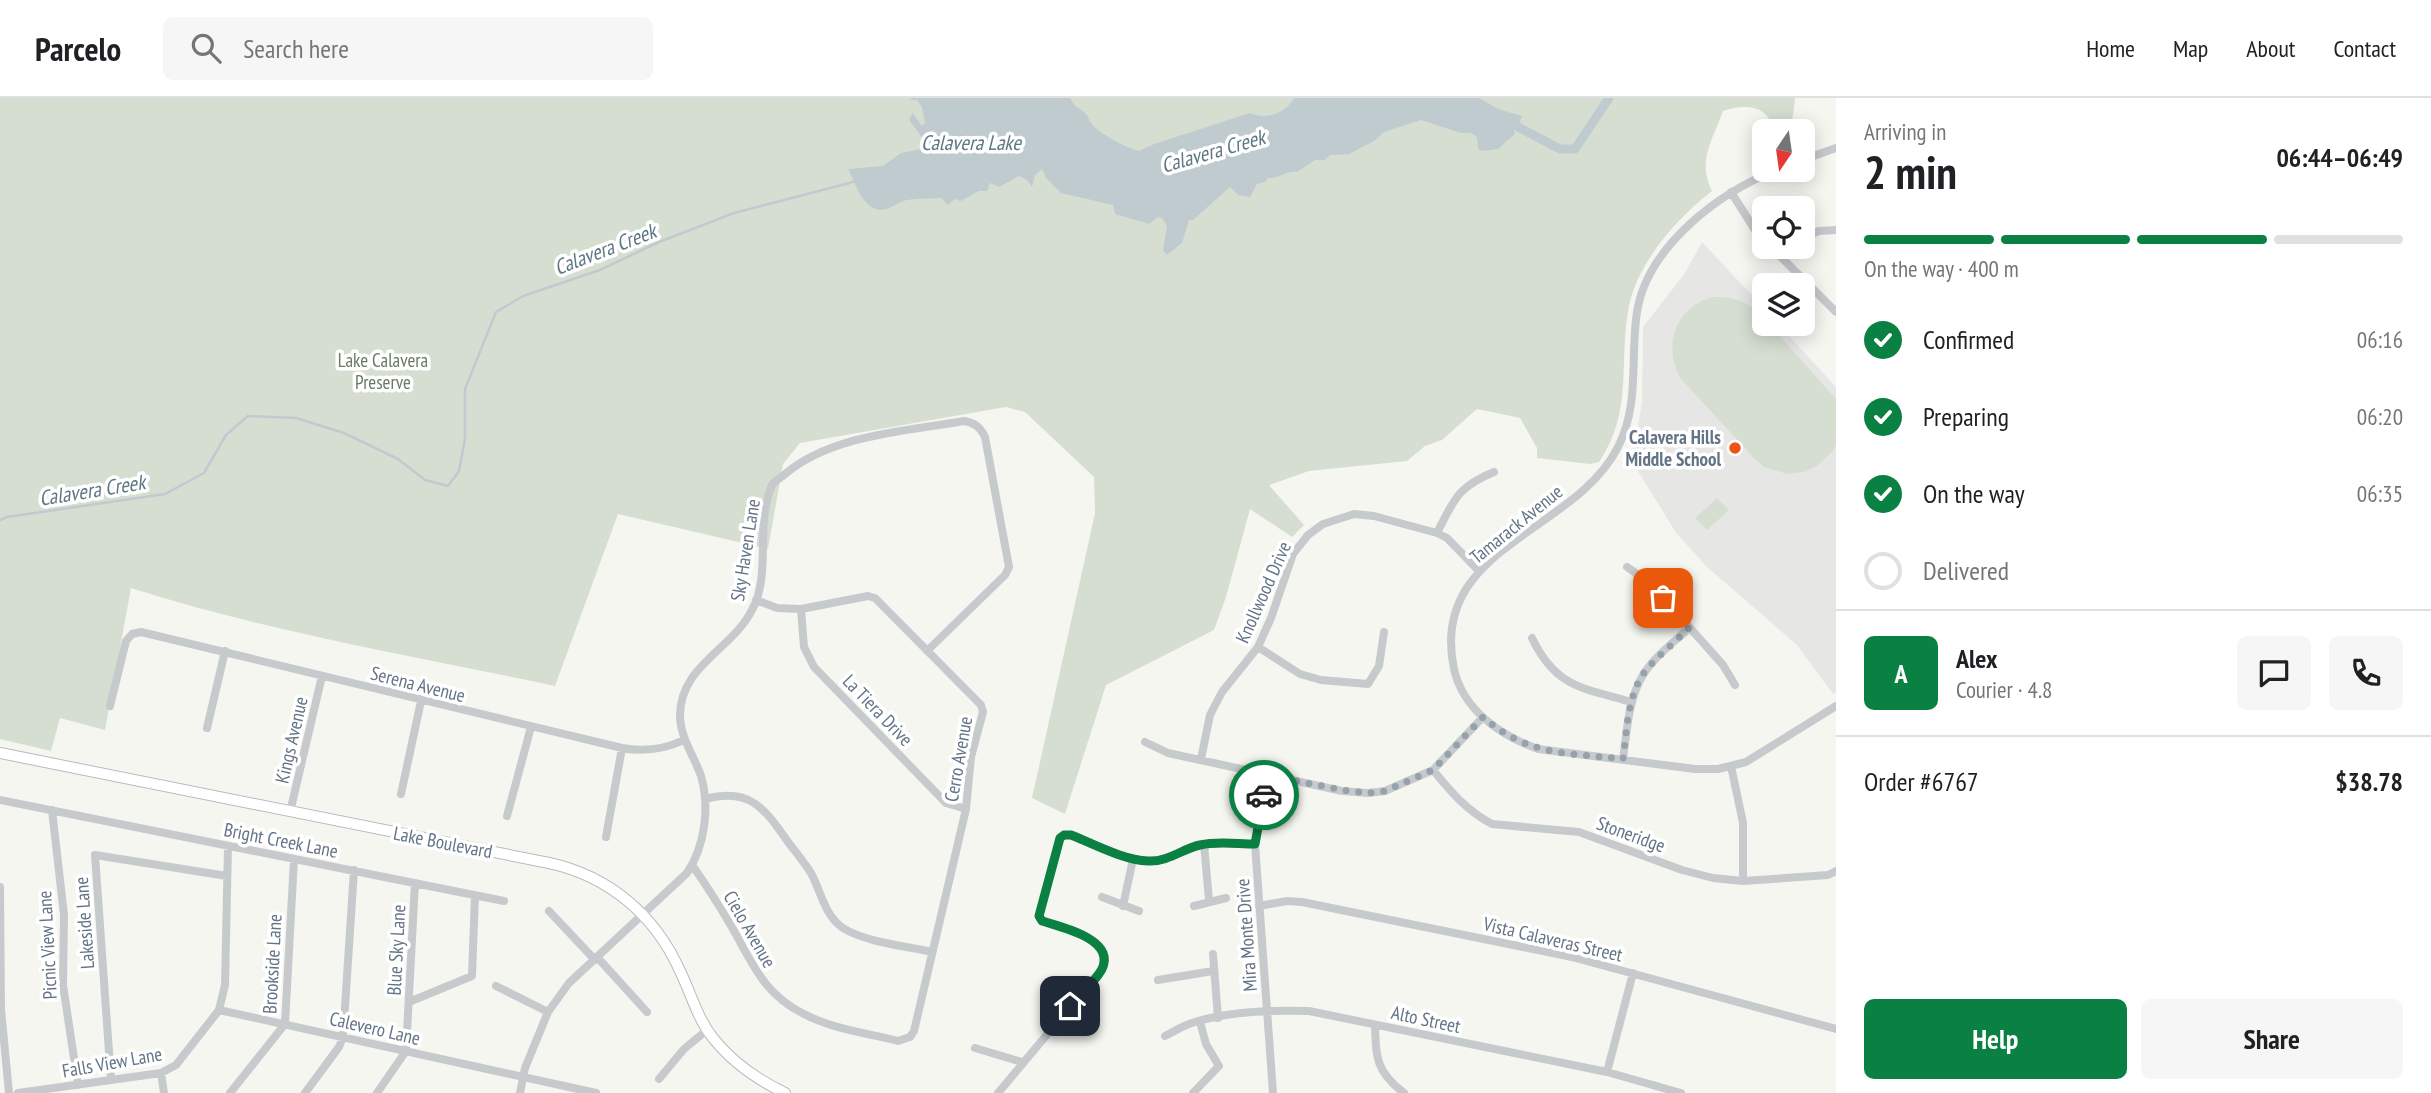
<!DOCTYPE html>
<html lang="en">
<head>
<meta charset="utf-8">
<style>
  :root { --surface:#fff; --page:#f6f6f6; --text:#202124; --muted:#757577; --line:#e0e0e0; --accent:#0b8043 }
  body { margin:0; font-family:"PT Sans Narrow",sans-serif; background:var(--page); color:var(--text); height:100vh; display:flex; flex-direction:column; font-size:26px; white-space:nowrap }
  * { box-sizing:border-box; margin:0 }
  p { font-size:23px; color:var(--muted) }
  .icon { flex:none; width:38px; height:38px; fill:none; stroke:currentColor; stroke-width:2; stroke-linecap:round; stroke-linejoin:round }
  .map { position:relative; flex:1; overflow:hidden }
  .sheet { display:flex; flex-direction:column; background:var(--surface); width:595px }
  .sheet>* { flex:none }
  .needle { width:46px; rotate:193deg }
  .buttons { position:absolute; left:1752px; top:21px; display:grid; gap:14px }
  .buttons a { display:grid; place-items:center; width:63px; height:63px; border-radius:10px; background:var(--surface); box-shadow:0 4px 18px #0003; font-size:35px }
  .pin { position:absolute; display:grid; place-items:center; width:60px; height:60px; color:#fff; margin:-30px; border-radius:14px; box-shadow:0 4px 10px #0006 }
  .courier { position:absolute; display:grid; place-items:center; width:70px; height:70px; margin:-35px; border:5px solid #0b8043; border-radius:50%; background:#fff; color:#222; box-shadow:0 2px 9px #0007 }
  .head em { font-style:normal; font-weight:700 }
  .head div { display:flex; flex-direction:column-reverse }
  .head { display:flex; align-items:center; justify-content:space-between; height:119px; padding:0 28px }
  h1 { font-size:46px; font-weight:700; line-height:52px }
  .bar { display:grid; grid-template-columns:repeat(4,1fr); gap:10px 7px; align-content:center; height:84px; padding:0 28px }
  .bar i { height:9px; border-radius:5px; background:var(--line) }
  .bar .selected { background:var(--accent) }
  .bar p { grid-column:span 4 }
  .line { display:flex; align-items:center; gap:18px; padding:0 28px; border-top:2px solid var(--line) }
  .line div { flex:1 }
  .round { display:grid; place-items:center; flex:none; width:74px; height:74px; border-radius:10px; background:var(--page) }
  ol { padding:0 28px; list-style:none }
  li { display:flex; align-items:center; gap:21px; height:77px }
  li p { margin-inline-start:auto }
  li .icon { padding:7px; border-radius:50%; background:var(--accent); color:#fff; stroke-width:4 }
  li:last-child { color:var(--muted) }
  li i { width:38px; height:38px; border:4px solid var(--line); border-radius:50% }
  .button { display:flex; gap:14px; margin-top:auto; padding:14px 28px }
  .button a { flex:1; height:80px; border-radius:10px; background:var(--accent); color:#fff; font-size:28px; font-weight:700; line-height:80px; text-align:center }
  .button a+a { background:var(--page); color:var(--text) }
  header { display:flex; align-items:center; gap:42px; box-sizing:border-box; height:98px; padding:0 35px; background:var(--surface); border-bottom:2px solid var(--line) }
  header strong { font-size:33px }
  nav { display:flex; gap:38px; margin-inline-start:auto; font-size:24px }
  .search { width:490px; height:63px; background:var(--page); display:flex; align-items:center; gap:18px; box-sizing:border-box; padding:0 24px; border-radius:10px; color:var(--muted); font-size:26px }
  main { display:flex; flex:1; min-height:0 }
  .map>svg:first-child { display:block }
  .built { fill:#e6e7e5 }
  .green { fill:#d6ded2 }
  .water { fill:#c0cbd0 }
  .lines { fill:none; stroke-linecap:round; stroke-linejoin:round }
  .stream { stroke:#c0cbd0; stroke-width:2.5 }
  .canal { stroke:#c0cbd0; stroke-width:9 }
  .major-casing { stroke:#b7bbbf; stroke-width:12 }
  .minor { stroke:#c7cacd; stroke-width:8 }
  .major { stroke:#fff; stroke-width:10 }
  .done { stroke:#96a2ab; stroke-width:7; stroke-dasharray:0 12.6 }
  .route { stroke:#0b8043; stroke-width:9 }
  .poi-dot { fill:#f25115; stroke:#fff; stroke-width:2.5 }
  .labels { text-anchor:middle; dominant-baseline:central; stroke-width:7; stroke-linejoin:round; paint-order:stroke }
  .park-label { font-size:19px; fill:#667c61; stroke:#fff }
  .poi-label { font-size:19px; font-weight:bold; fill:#627485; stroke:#fff; text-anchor:end }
  .street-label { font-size:19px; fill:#627485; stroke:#fff }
  .water-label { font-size:21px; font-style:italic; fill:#5d7783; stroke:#fff }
</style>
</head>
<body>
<header>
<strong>Parcelo</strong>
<div class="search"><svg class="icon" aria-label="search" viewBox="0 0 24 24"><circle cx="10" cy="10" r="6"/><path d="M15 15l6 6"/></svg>Search here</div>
<nav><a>Home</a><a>Map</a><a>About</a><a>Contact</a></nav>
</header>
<main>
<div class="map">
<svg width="1836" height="995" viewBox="0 0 1836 995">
  <rect width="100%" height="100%" fill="#f6f6f1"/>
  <path class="built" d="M1702,144L1764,210V226H1778L1836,289V594L1833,596L1797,547L1707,469L1676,435L1630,360L1636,341L1642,303L1643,229L1685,175Z"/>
  <path class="green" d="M0,0H1795L1791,33H1774C1768,6 1745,6 1723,13C1712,44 1697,62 1712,93C1677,120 1638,164 1629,208C1618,264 1634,313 1599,364L1590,366L1537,360V350L1520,320L1477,311L1442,342L1425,348L1407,363L1309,373L1269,387L1304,427L1292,439L1250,411L1226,499L1214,532L1106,587L1065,716L1032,700L1095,415L1094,379L1025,314L1006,309L800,345L783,366L768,451L618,416L555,588C414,558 269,534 131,490L105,632L60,620L51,653L0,641Z
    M1713,199C1734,198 1750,204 1764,220V226H1769L1836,301V347L1833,353L1817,368L1804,374L1787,376L1764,369L1754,360L1681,281C1662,248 1675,209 1713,199Z
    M1717,400L1729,412L1707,432L1695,420Z"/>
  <path class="water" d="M911,0H1070C1074,8 1079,10 1085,15C1089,19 1088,21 1091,25C1101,37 1125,49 1139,53L1154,46L1250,15C1266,22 1285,16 1294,0H1479L1498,11L1522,18L1518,29L1514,33L1515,36L1498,51L1481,53L1478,50L1477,39L1471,35H1461L1421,22L1384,34L1374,43L1349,56L1330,57L1325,62H1315L1297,74C1287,72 1279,81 1268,80L1265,84L1257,86L1250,99L1238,97L1230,89L1193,122H1189L1182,145L1167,157L1163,152L1167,128L1162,120L1158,119L1149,126L1115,116L1113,107L1061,95L1046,80L1042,71L1035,77L1032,89L1027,82L1019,78L999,89L990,85L987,93H979L961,103L955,101L948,107L941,100C930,101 918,100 907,102C899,103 890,112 882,112C862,112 855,84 848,71L883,68L901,55L922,51L925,45C921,36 914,30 909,21L913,15L921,27L925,26L922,9L917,2H911Z"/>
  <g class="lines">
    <path class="stream" d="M0,422L7,419L165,396L204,375L226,337L248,318L296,320L344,335L398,361L425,382L448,388L459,373L465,341V291L496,214L523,198L600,172L659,144L734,115L857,83"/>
    <path class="canal" d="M1518,29L1560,51H1575L1609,0"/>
    <g class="major-casing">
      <path id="major" d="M0,655L549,765C609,778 655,817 680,873C691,895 697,920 713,940C732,964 758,982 785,995"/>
    </g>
    <path class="minor" d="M1802,62L1836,50
      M1777,72C1720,93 1647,149 1637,214C1630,259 1640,306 1618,349C1575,435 1428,449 1454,571C1463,612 1501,638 1538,651L1695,671H1718L1746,664L1836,608
      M1731,94L1755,132L1764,142
      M1802,140L1819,133L1836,132
      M1771,149L1836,214
      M1779,157L1789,149
      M1437,435C1454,402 1457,389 1494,374
      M1627,469L1650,485L1723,567L1735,587
      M801,511L804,549L814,569L946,705L966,711
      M1532,540C1556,590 1583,590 1632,604
      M1258,549L1300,576L1321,582L1368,586L1379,568L1384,534
      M110,608L126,543L132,536L141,534L622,650C644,654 663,652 684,642
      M207,630L225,553
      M1145,644L1168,655L1342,693L1368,695L1385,693L1433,672L1483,619
      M1201,661L1210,617L1222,594L1258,549L1271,520L1293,456L1308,437L1323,426L1354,416L1374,418L1437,435L1447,440L1479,473
      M1623,661C1627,633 1628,602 1643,577C1654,559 1674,544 1689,530
      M1731,668L1743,725V783
      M1433,672C1451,694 1467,713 1492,726L1579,734L1682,772L1713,780L1743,783L1828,777L1836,773
      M1267,677L1255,746L1273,995
      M401,696L421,603
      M706,701C750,689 765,711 788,744C796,754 804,764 811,775C821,793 824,817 843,830C865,844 906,848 932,854
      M0,702L504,803
      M52,712L64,817L63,887L78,987
      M290,714L322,578
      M507,718L531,629
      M606,739L622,650
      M1204,746L1209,802
      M692,767C707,788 720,809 733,831C753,867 765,897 804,916C832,931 867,935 898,943L910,939L914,933L966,711L971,659L983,614L981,607L875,500L868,498L801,511L777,510L756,502
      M0,789L1,911L9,995
      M1102,799L1139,813
      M1123,808L1133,761
      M1194,808L1226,800
      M1259,808L1287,803L1302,804L1572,859L1836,931
      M549,813L595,862
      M1213,856L1218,920
      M597,859L647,914
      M1158,882L1213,873
      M496,888L548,914
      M409,904L472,878L475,797
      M219,912L596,995
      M1375,927C1376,960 1376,974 1404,995
      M1165,938C1173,934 1181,929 1189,926C1225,913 1271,912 1309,913L1607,974L1681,995
      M975,950L1022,964
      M1607,974L1633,875
      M161,975L164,995
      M659,981L684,951L707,932
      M111,982L95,757L227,778
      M18,995L161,975L176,967L219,912L225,887L228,748
      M230,995L285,926L294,761
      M305,995L339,949L343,939L354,772
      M377,995L406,953L415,785
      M520,995L525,970L548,914L569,885L687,775C705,748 710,709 701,678C694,658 681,641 680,619C679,568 732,552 752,512C768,483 760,445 765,413C766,405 769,394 772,387C775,383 780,380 784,377C830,337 906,333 964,323C975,325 980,329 985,339L1009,469L1005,477L927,553
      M998,995L1102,871C1103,868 1105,864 1104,860C1103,838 1059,829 1042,823L1039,818L1060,740L1064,737H1071C1095,746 1123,762 1148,763C1168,764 1182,751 1200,747C1217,743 1237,746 1255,746
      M1193,995L1219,968L1206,946L1200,924"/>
    <use href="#major" class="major"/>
  </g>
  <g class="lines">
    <path class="done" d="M1264,697L1267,677L1342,692L1368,695L1385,693L1433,672L1483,619C1527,658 1568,655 1623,661C1627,633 1627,596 1646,572C1659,557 1675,544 1689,530L1663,500"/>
    <path class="route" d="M1070,908C1080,897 1095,884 1102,871C1116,841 1061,829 1042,823L1039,818L1060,740L1064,737H1071C1094,746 1123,762 1148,763C1168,764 1182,751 1200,747C1217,743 1237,746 1255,746L1264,697"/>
  </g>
  <circle class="poi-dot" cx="1735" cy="350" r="7"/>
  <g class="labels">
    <g class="park-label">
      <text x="383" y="262">Lake Calavera<tspan x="383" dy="22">Preserve</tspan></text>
    </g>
    <g class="poi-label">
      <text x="1721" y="339">Calavera Hills<tspan x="1721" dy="22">Middle School</tspan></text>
    </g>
    <g class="street-label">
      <text transform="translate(1516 426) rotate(-39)">Tamarack Avenue</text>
      <text transform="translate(745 452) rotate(-81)">Sky Haven Lane</text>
      <text transform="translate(1263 494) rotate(-66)">Knollwood Drive</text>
      <text transform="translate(418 586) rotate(14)">Serena Avenue</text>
      <text transform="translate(878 612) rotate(46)">La Tiera Drive</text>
      <text transform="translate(291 642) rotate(-77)">Kings Avenue</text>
      <text transform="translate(958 661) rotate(-80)">Cerro Avenue</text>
      <text transform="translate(1631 736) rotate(20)">Stoneridge</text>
      <text transform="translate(281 742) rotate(11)">Bright Creek Lane</text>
      <text transform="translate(443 744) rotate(11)">Lake Boulevard</text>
      <text transform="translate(84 825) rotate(-94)">Lakeside Lane</text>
      <text transform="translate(750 831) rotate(60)">Cielo Avenue</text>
      <text transform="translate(1246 837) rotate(-94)">Mira Monte Drive</text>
      <text transform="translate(1553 841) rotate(13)">Vista Calaveras Street</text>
      <text transform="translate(47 847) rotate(-93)">Picnic View Lane</text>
      <text transform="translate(396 852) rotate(-87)">Blue Sky Lane</text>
      <text transform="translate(272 866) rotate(-87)">Brookside Lane</text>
      <text transform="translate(1426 921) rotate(12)">Alto Street</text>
      <text transform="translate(375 930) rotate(13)">Calevero Lane</text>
      <text transform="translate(112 964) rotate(-10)">Falls View Lane</text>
    </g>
    <g class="water-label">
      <text x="971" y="44">Calavera Lake</text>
      <text transform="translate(1213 53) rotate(-16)">Calavera Creek</text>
      <text transform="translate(605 151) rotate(-21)">Calavera Creek</text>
      <text transform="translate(92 392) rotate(-9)">Calavera Creek</text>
    </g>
  </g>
</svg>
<div class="buttons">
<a><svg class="needle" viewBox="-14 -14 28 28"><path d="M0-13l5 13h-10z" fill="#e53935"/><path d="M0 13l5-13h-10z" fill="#757577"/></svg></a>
<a><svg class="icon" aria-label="locate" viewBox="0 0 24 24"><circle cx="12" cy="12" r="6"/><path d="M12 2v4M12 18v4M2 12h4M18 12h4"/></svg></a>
<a><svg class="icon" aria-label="layers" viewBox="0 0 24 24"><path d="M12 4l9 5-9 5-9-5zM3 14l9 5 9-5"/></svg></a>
</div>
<div class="pin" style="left:1663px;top:500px;background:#ea580c"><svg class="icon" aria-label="bag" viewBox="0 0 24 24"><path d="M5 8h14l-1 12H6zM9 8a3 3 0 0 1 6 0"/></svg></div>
<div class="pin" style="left:1070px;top:908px;background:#1f2937"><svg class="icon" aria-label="home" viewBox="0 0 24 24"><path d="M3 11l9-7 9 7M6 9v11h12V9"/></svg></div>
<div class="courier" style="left:1264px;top:697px"><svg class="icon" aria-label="car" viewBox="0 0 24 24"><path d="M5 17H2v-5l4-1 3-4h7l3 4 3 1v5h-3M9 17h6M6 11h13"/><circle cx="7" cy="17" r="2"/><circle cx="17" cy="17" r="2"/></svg></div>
</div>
<section class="sheet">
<div class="head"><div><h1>2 min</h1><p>Arriving in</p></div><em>06:44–06:49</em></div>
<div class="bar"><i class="selected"></i><i class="selected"></i><i class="selected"></i><i></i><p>On the way · 400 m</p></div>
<ol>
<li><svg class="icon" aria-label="check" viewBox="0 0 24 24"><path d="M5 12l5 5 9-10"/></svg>Confirmed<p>06:16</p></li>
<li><svg class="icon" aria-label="check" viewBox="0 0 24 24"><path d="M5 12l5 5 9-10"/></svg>Preparing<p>06:20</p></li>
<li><svg class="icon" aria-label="check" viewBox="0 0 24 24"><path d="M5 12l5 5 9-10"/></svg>On the way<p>06:35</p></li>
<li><i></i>Delivered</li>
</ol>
<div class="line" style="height:126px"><b class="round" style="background:var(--accent);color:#fff">A</b><div><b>Alex</b><p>Courier · 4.8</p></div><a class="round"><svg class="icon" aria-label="chat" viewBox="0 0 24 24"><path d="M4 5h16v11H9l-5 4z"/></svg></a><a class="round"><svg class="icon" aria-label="phone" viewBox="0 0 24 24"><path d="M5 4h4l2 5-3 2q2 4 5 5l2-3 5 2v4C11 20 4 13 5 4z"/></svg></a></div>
<div class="line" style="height:91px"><div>Order #6767</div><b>$38.78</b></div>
<div class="button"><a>Help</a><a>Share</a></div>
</section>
</main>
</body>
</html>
